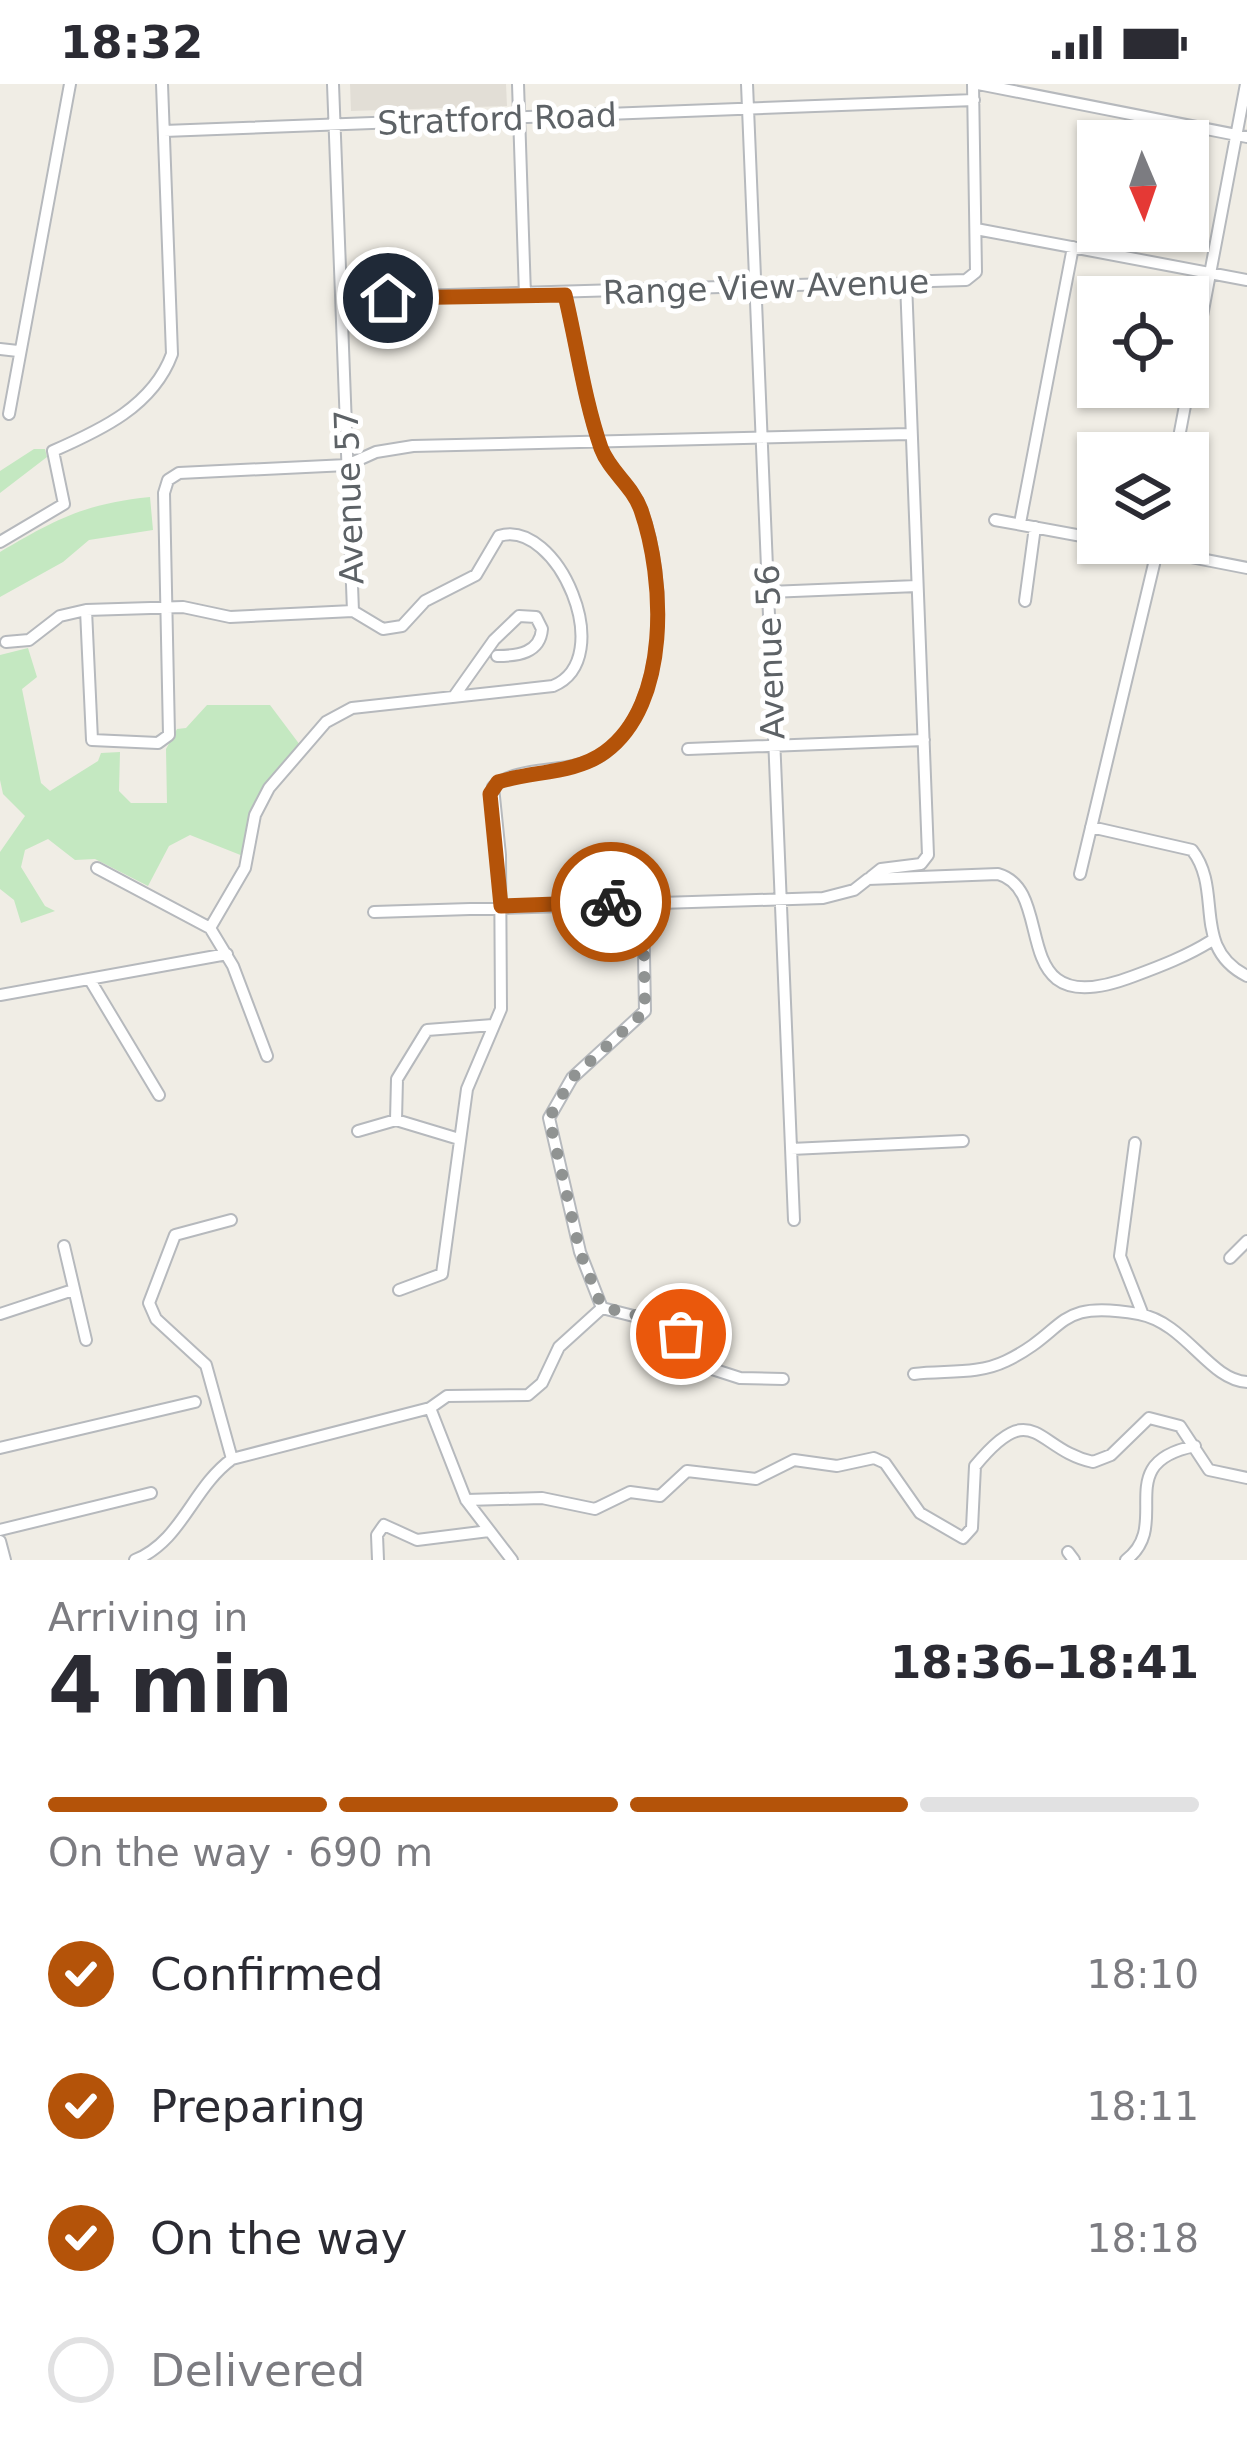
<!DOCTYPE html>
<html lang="en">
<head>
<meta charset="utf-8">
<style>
  :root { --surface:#fff; --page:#f2f2f3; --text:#2b2b33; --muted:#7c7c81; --line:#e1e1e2; --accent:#b45309 }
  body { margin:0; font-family:"DejaVu Sans",sans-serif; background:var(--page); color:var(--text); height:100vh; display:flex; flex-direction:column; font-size:45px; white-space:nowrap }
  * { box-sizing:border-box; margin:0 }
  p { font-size:39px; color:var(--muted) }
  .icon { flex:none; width:66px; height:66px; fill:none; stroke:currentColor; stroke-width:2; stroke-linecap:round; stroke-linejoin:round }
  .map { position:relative; height:1476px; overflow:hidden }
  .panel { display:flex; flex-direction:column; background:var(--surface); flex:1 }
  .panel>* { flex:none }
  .needle { width:78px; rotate:178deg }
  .buttons { position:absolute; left:1077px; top:36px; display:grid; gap:24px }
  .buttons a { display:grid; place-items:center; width:132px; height:132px; border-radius:0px; background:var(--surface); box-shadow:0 3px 9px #0004; font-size:60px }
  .pin { position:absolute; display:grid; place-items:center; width:102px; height:102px; color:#fff; margin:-51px; border:6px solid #fff; border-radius:50%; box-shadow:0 3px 12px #0007 }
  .courier { position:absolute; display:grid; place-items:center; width:120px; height:120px; margin:-60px; border:9px solid #b45309; border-radius:50%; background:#fff; color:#222; box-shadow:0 3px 15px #0007 }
  .summary em { font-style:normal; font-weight:700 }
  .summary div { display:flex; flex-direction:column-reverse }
  .summary { display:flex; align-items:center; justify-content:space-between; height:204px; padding:0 48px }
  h1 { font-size:78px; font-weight:700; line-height:90px }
  .bar { display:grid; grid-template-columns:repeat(4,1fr); gap:18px 12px; align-content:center; height:144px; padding:0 48px }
  .bar i { height:15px; border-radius:9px; background:var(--line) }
  .bar .current { background:var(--accent) }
  .bar p { grid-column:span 4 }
  ol { padding:0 48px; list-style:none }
  li { display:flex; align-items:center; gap:36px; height:132px }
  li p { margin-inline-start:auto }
  li .icon { padding:12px; border-radius:50%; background:var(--accent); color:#fff; stroke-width:4 }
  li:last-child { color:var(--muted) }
  li i { width:66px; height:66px; border:6px solid var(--line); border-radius:50% }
  .status { display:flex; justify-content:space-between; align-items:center; height:84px; padding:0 60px; background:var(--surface); direction:ltr }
  .status svg { height:33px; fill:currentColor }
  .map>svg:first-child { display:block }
  .education { fill:#e2ded6 }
  .green { fill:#c4e8c1 }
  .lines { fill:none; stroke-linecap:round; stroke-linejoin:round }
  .minor-casing { stroke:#b6b9bd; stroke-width:14 }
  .minor { stroke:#fff; stroke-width:10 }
  .done { stroke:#909392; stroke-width:12; stroke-dasharray:0 21.6 }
  .route { stroke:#b45309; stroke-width:15 }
  .labels { text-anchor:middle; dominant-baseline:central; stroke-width:10; stroke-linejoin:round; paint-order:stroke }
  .street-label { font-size:33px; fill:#5d6266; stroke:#fff }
</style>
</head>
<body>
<div class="status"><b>18:32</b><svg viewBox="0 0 49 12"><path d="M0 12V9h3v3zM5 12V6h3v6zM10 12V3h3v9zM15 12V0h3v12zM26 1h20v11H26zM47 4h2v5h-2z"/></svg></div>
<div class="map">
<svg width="1247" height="1476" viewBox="0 0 1247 1476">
  <rect width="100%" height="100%" fill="#f0ede5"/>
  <path class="education" d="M350,0H506L507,22L351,27Z"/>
  <path class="green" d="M34,365H45L47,373L0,409V387Z
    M150,413L153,446L89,456L63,478L0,513V468C56,435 84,420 150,413Z
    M28,564L37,593L22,605L41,699L50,707L98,677L101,669L120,668L119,707L131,719H167L166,665L177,645L186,644L207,621H270L300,661L267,702L243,772L190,751L169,762L148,802L95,775L75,776L48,755L25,766L21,783L45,822L55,827L21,839L14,816L0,805V768L25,732L3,710L0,696V571Z"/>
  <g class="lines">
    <g class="minor-casing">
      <path id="minor" d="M333,0L353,527
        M518,0L525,211
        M747,0L794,1136
        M978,0L1247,53
        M164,47L974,16
        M976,145L1247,196
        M342,214L966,196L976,188L973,0
        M0,265L18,267
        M9,330L70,0
        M1176,369L1246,0
        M995,436L1098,455
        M1020,439L1073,163
        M0,458L64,420L53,367C101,346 153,322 172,270L162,0
        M1119,459L1247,484
        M769,508L917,502
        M1025,517L1035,443
        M86,526L92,656L158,659L169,651L164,409L168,396L179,389L347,381L376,368L413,362L909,350
        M6,558L29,556L60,532L86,526L183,523L230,533L353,527
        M455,611L494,556L519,532L536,533L542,545C540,569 518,572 497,572
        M688,665L924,656
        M1091,743L1192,766C1224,807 1190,863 1247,892
        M97,784L210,844L233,882L267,972
        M1080,790L1159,459
        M871,793L881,785L921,780L928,771L906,198
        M374,828L823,814L854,806L868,795L998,790C1060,807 1001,943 1134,892C1161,882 1187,872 1211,857
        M210,844L245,784L255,731L269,704L326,638L352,624L553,602C619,575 557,433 499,452L476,491L425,517L402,542L383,545L353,527
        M90,896L159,1011
        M0,911L227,870
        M396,1036L397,995L427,946L493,941
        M358,1047L396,1036L459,1055
        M1135,1059L1120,1172L1143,1231
        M791,1065L963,1057
        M231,1136L175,1151L149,1219L156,1235L206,1281L232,1375
        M64,1162L86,1256
        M1230,1174L1247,1157
        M399,1206L442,1190L467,1005L501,925L500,771L493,703C523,678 573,693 606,668C670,618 666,494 641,425C632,401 610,388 601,364C584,315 577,261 565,211
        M602,1224L677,1243L709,1284L740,1294L783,1295
        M0,1230L73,1206
        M914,1290C946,1286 977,1291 1006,1277C1070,1246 1053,1215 1139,1230C1186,1239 1209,1296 1247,1298
        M430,1324L466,1416L512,1476
        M0,1364L195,1318
        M466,1416L542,1414L595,1425L630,1408L660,1412L687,1387L756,1395L794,1376L837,1382L874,1374L885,1379L920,1429L963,1454L972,1444L975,1382C1034,1310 1036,1366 1093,1378L1111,1371L1149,1334L1180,1342L1209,1386L1247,1394
        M0,1446L151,1409
        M0,1457L5,1476
        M1068,1468L1074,1476
        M135,1476C182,1457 192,1404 232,1375L430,1324L447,1312L528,1311L542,1299L559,1263L602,1224L580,1168L549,1034L572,994L645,927L643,817
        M378,1476L377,1451L384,1441L417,1456L489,1447
        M1126,1476C1174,1440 1109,1379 1195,1362"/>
    </g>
    <use href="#minor" class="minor"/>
  </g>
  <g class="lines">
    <path class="done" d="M611,818L643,817L645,927L572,994L549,1034L580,1168L602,1223L669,1239L681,1250"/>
    <path class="route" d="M388,214L565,211C577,261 584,315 601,364C610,388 632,401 641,426C665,495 671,620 605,668C575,690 532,687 498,698L490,710L501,822L611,818"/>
  </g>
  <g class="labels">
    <g class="street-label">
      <text transform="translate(497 35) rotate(-2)">Stratford Road</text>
      <text transform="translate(766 203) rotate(-2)">Range View Avenue</text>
      <text transform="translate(349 413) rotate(-92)">Avenue 57</text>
      <text transform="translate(770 568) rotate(-92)">Avenue 56</text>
    </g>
  </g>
</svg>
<div class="buttons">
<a><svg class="needle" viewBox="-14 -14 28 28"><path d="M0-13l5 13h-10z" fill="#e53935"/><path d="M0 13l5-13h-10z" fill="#7c7c81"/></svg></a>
<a><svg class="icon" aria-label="locate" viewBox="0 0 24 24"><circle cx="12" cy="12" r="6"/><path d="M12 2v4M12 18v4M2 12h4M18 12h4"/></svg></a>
<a><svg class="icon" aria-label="layers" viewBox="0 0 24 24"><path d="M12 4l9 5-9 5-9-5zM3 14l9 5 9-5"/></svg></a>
</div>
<div class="pin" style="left:681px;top:1250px;background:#ea580c"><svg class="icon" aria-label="bag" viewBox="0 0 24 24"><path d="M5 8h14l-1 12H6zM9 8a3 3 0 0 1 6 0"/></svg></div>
<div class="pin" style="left:388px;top:214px;background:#1f2937"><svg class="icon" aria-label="home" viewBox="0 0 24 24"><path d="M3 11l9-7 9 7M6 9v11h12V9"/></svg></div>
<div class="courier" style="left:611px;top:818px"><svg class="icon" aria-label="bike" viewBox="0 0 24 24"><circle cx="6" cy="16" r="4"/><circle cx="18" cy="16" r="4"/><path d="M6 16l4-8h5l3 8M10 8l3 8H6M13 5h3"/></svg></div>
</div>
<section class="panel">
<div class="summary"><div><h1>4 min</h1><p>Arriving in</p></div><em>18:36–18:41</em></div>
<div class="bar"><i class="current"></i><i class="current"></i><i class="current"></i><i></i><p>On the way · 690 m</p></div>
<ol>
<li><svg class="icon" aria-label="check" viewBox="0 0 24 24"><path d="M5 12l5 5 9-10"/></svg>Confirmed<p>18:10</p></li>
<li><svg class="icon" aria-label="check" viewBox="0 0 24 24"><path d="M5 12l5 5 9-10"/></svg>Preparing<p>18:11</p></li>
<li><svg class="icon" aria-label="check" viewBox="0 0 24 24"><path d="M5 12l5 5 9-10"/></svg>On the way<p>18:18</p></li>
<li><i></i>Delivered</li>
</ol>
</section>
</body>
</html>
